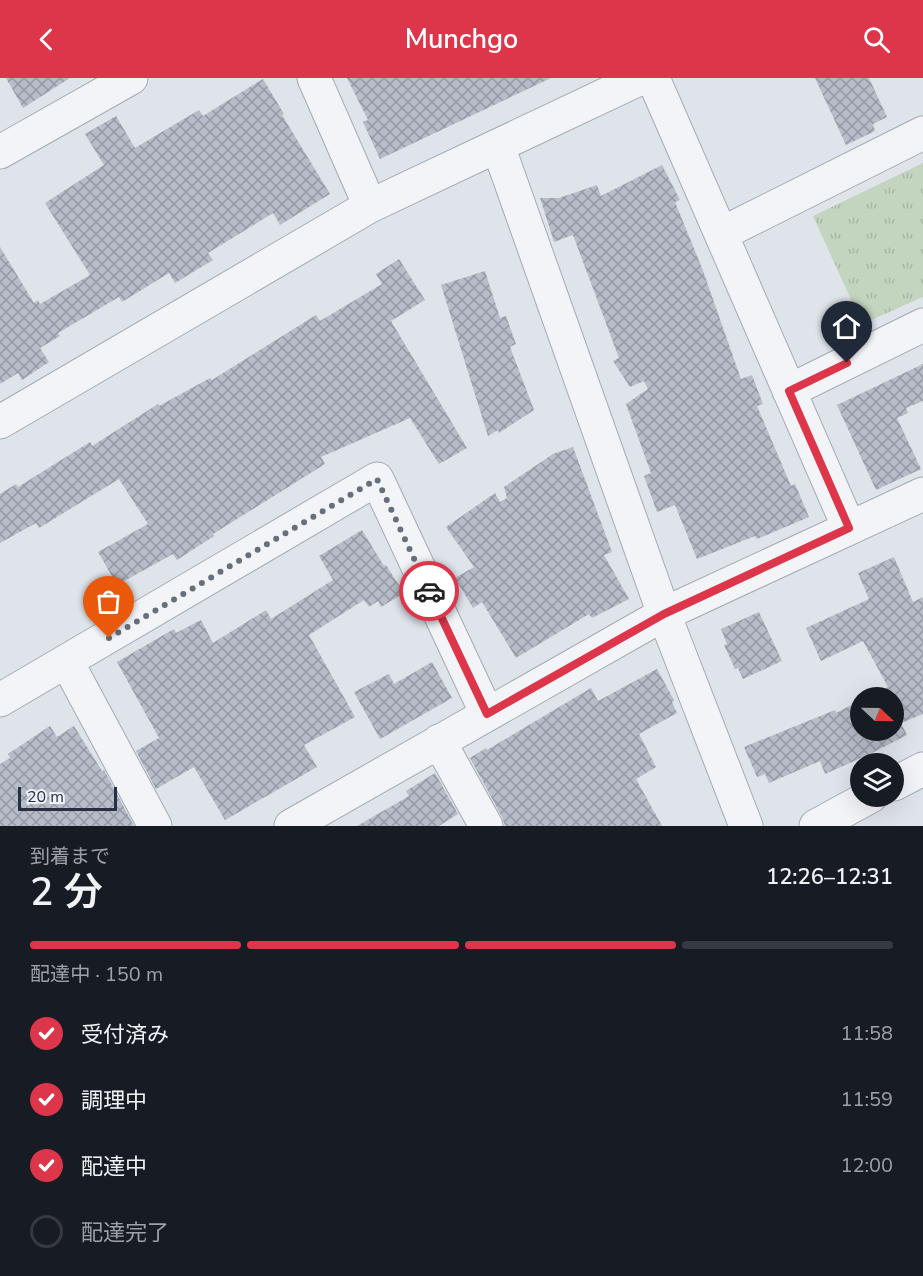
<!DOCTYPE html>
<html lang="ja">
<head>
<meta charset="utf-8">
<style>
  :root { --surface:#171b24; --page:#242831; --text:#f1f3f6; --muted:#9ea1a6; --line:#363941; --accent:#dd364a }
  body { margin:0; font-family:"Nunito Sans","Noto Sans JP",sans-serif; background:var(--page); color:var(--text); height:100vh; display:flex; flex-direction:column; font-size:22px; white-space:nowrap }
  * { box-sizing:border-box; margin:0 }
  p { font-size:20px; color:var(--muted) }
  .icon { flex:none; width:33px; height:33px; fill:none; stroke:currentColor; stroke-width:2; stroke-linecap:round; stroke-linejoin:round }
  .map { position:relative; height:748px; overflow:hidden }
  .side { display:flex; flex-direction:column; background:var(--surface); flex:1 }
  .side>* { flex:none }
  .needle { width:39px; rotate:112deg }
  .buttons { position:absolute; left:850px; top:609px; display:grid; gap:12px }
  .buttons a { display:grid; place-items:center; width:54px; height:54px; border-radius:50%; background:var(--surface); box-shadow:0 6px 24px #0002; font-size:30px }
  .scale { position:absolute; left:18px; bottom:15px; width:99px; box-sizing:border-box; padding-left:6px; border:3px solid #263043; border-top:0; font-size:16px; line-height:21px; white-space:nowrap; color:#263043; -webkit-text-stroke:4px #eff2f7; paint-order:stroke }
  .pin { position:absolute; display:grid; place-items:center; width:51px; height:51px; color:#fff; margin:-62px -26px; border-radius:50% 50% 50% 0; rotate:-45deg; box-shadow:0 0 6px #0007 }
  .pin .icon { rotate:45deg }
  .courier { position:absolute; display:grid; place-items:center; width:60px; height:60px; margin:-30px; border:4px solid #dd364a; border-radius:50%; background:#fff; color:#222; box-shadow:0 2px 8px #0007 }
  .headline em { font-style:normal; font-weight:600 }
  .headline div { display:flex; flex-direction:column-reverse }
  .headline { display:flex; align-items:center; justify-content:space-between; height:102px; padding:0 30px }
  h1 { font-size:39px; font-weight:600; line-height:45px }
  .bar { display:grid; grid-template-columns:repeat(4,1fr); gap:9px 6px; align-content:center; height:72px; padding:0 30px }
  .bar i { height:8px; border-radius:4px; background:var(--line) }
  .bar .on { background:var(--accent) }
  .bar p { grid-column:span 4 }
  ol { padding:0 30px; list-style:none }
  li { display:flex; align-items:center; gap:18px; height:66px }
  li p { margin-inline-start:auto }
  li .icon { padding:6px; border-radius:50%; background:var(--accent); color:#fff; stroke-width:4 }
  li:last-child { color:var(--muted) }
  li i { width:33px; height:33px; border:3px solid var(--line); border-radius:50% }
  header { display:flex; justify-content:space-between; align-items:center; height:78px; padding:0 30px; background:var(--accent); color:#fff; font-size:27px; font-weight:600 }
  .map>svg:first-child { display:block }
  .park { fill:url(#park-tufts) }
  .building { fill:url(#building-cross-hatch) }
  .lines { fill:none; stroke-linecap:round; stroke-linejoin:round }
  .minor-casing { stroke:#a4aab5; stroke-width:35 }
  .minor { stroke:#f2f4f8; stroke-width:33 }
  .done { stroke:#676f7d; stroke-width:6; stroke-dasharray:0 10.8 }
  .route { stroke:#dd364a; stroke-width:8 }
</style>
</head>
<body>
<header><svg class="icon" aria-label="back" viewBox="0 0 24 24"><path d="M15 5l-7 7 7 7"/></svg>Munchgo<svg class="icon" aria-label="search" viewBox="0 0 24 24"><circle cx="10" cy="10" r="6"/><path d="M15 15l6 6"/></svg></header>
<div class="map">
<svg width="923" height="748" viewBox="0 0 923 748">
  <defs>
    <pattern id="park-tufts" width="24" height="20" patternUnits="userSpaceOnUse" patternTransform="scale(1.5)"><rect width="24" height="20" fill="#c4d5bf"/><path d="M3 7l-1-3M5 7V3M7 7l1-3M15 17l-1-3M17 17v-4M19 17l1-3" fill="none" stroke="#a8b7a5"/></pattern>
    <pattern id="building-cross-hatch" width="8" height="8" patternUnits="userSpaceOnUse" patternTransform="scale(1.5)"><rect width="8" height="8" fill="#b6bcc8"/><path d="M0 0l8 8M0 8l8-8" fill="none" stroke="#9499a4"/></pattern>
  </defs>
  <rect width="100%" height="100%" fill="#dfe3ea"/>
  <path class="park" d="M923,85V219L862,246L813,138Z"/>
  <path class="building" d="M6,0H70L23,30Z
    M347,0H551L380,81L363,44L368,42Z
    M815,0H869L887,39L873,46L875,53L846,67Z
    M263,1L284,36L282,37L330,116L280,147L273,135L208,175L213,182L175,205L169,195L122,224L119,219L58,255L60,258L40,270L49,284L22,302L18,295L0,306V169L34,225L38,222L40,226L90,197L45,125L104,87L85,56L116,38L135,70L199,32L203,38Z
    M662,87L680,122L675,124L702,190L741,301L752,297L763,326L757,328L791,408L795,406L809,439L757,461L755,458L697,481L675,427L657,434L644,398L651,395L626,326L648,311L644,303L630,309L613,283L619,280L573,157L554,164L540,120H559L597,107L601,118Z
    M399,181L425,222L391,243L467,370L439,386L410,340L321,379L325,386L213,456L214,458L177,482L173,476L117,507L98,474L148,446L119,401L39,450L36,445L0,465V416L16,406L18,409L90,364L92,368L158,326L159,328L210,300L212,302L316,237L320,243L382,206L376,196Z
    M485,193L500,240L506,238L516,266L510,269L534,332L499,355L498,352L488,358L441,207Z
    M923,286V323L906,330L908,335L897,340L921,391L876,412L837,327Z
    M573,369L612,474L604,477L629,521L592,540L589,536L516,580L482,524L473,530L455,500L474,489L446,449L495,415L500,424L507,420L504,409L553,376Z
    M362,452L384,488L386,487L404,515L381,529L378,523L369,529L364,522L309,557L355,639L304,667L317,689L225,742L194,689L156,711L136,673L159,660L117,584L174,551L176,555L201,542L213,565L266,532L271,541L333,502L319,478Z
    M894,479L913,524L923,519V636L901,645L907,657L868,677L825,696L820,683L769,705L765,696L757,699L744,669L835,632L836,635L861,622V652H894V620H867L888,609L863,563L821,583L806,550L869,521L858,495Z
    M759,534L782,583L743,601L738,590L735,591L724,567L727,566L721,551Z
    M432,584L452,620L380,661L354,614L389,596L394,606Z
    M657,591L674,622L672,624L677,635L639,656L656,689L636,701L662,748H505L502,739L470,680L486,670L487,672L591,610L598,623Z
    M50,648L57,659L74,648L102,693L104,692L134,748H0V686L10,680L8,676Z
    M435,695L458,736L439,748H357L409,718L406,713Z"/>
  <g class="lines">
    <g class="minor-casing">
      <path id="minor" d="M314,0L370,128
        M653,0L849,450
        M498,68L664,536L746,748
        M0,74L131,0
        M721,156L923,55
        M789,313L923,247
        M0,344L370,128L641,0
        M67,584L155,748
        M0,622L377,401L487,636
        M439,663L486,748
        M894,706L923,691
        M291,748L664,536L923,416
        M816,748L871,718"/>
    </g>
    <use href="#minor" class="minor"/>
  </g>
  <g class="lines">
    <path class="done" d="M109,560L377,401L429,513"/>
    <path class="route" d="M429,513L487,636L664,536L849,450L789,313L847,285"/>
  </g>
</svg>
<div class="buttons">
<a><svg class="needle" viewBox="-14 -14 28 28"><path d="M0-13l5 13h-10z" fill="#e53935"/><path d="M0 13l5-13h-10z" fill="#9ea1a6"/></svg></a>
<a><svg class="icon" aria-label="layers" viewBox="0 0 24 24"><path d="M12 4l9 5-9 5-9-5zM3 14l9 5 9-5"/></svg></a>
</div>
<div class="scale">20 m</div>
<div class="pin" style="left:109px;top:560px;background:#ea580c"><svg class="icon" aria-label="bag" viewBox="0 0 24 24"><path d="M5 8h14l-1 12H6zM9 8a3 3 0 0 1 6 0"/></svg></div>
<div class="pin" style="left:847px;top:285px;background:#1f2937"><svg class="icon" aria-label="home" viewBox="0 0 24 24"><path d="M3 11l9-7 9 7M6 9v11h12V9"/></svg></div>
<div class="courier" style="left:429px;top:513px"><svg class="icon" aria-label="car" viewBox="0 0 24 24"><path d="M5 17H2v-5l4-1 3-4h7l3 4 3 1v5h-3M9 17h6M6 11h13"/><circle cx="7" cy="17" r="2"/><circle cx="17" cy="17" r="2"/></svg></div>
</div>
<section class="side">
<div class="headline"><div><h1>2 分</h1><p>到着まで</p></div><em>12:26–12:31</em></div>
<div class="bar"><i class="on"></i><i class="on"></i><i class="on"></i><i></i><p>配達中 · 150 m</p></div>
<ol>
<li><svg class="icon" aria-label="check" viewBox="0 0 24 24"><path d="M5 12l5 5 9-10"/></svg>受付済み<p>11:58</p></li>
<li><svg class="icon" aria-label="check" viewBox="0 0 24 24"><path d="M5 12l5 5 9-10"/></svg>調理中<p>11:59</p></li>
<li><svg class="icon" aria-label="check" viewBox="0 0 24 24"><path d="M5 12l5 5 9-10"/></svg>配達中<p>12:00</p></li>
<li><i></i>配達完了</li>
</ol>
</section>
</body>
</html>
